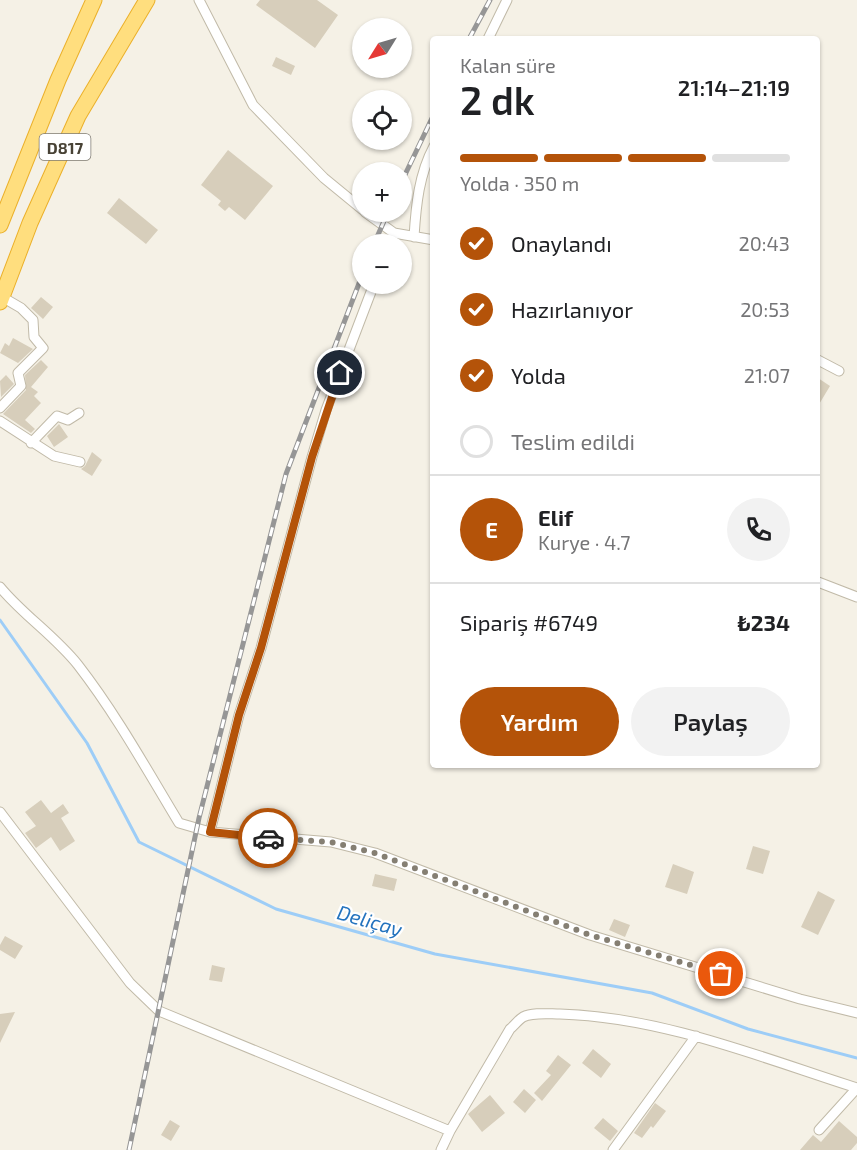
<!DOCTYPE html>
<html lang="tr">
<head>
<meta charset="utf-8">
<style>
  :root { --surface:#fff; --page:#f2f2f2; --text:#202124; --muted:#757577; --line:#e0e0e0; --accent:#b45309 }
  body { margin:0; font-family:"Exo 2",sans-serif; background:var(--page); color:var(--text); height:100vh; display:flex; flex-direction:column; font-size:22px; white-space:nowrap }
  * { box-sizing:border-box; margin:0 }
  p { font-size:20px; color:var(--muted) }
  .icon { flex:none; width:33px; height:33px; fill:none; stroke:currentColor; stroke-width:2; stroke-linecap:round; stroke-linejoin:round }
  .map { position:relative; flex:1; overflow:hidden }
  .drawer { position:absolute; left:430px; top:36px; width:390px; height:732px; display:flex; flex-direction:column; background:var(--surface); border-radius:6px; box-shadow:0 2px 4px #0004 }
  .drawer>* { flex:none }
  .needle { width:39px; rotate:233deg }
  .controls { position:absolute; left:352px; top:18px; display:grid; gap:12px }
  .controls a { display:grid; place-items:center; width:60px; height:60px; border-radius:50%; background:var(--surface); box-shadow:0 2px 4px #0004; font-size:30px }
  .pin { position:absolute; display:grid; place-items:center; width:51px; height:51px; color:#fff; margin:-26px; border:3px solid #fff; border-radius:50%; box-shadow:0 2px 6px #0007 }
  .courier { position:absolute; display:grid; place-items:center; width:60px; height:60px; margin:-30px; border:4px solid #b45309; border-radius:50%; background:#fff; color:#222; box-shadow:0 2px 8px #0007 }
  .headline em { font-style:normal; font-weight:600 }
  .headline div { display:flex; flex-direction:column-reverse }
  .headline { display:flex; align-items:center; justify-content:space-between; height:102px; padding:0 30px }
  h1 { font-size:39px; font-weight:600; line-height:45px }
  .bar { display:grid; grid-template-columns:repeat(4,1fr); gap:9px 6px; align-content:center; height:72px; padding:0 30px }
  .bar i { height:8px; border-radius:4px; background:var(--line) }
  .bar .on { background:var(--accent) }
  .bar p { grid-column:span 4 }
  .line { display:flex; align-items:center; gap:15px; padding:0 30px; border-top:2px solid var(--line) }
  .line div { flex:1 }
  .round { display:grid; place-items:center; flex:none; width:63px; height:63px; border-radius:32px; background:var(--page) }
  ol { padding:0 30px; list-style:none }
  li { display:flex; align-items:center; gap:18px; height:66px }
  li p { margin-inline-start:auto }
  li .icon { padding:6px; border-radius:50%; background:var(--accent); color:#fff; stroke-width:4 }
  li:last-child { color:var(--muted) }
  li i { width:33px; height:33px; border:3px solid var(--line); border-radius:50% }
  .cta { display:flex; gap:12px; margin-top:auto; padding:12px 30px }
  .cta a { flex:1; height:69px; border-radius:36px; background:var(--accent); color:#fff; font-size:24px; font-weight:600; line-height:69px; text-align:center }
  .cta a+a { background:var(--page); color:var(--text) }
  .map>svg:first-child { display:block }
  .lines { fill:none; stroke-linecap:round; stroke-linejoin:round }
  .stream { stroke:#9dcdf7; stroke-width:3 }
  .building { fill:#d7cebb }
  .minor-casing { stroke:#c1baa8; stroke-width:11 }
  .trunk-casing { stroke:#ebb02a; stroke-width:17 }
  .minor { stroke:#fff; stroke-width:9 }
  .trunk { stroke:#ffde7e; stroke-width:15 }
  .rail-casing { stroke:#969696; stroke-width:5 }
  .rail { stroke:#fff; stroke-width:3; stroke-dasharray:9; stroke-linecap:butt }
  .done { stroke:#857f73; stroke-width:6; stroke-dasharray:0 10.8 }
  .route { stroke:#b45309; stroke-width:8 }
  .labels { text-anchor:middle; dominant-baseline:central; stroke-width:4.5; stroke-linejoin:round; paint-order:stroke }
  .shield { fill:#fff; stroke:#7f7b72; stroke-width:1.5 }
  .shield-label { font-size:16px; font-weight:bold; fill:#484235 }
  .water-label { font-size:20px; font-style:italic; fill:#2473be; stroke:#fff }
</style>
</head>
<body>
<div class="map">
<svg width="857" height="1150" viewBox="0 0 857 1150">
  <rect width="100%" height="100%" fill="#f5f1e6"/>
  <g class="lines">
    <path class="stream" d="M0,620L87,743L139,842L276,909L435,954L652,993L748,1029L857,1058"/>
  </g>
  <path class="building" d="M260,0H317L338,15L315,48L256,5Z
    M276,57L295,66L291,75L272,66Z
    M228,150L273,186L245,220L229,207L225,211L218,205L221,201L201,185Z
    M119,198L158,230L146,244L107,213Z
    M41,297L53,307L43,319L31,308Z
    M13,338L33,349L18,363L0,353L5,343L9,346Z
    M41,360L48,367L31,387L38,392L34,396L41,403L25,420L35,429L31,433L3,414L26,390L25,375Z
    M6,375L14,384L1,397L0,381Z
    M818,378L830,386L818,406Z
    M59,424L68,437L54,447L47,436Z
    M92,452L102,460L92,476L81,469L85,466Z
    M41,800L51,813L63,804L69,813L61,818L75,841L60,851L51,837L36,848L25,833L36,826L25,812Z
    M753,846L770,851L763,874L746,869Z
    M673,864L694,872L687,894L665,887Z
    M375,874L397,879L394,891L372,886Z
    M818,891L835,900L818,935L801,927Z
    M614,919L630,925L625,937L609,930Z
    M5,936L23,946L15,959L0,950V945Z
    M212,965L225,968L222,982L209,980Z
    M15,1012L0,1043V1014Z
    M593,1049L611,1064L601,1078L582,1063Z
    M558,1055L571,1065L542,1101L534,1093L551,1075L546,1071Z
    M524,1089L536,1100L525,1113L513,1102Z
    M490,1095L505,1113L482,1132L468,1114Z
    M655,1103L666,1111L653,1128L651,1126L642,1138L634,1133Z
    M603,1118L618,1131L610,1141L594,1128Z
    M170,1120L180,1126L171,1141L161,1135Z
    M839,1121L857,1137V1143L851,1150H800L813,1135L821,1142Z"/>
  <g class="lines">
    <g class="minor-casing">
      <path id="minor" d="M199,0L253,105L324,178L363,210
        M488,39L507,0
        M365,212L394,233L434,240
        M414,237C416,205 419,174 434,146
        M818,360L839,371
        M0,408L21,386L18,373L43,348L34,337L33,320L21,308L2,297
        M0,421L54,456L80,462
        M31,443L57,416L68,420L79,413
        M818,582L857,597
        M0,587C23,615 55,636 78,665C116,714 147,770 179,823L210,832L331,842L375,853L590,935L800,999L857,1013
        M0,812L130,983L159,1011L450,1131L441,1150
        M210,832L239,715L261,648L312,457L326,410L374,284
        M450,1131L510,1029C514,1026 518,1020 523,1017C533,1012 549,1014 560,1014C662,1017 760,1057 857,1088L819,1130
        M613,1150L696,1036"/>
    </g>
    <g class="trunk-casing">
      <path id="trunk" d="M0,225L58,80L94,0
        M0,302L30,223L78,116L147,0"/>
    </g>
    <use href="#minor" class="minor"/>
    <use href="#trunk" class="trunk"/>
    <g class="rail-casing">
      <path id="rail" d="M469,39L490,0
        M402,181L434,114
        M374,244L388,212
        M129,1150L199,818L286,474L363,273"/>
    </g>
    <use href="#rail" class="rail"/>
  </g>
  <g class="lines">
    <path class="done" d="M268,838L331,842L375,853L590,935L721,974"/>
    <path class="route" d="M268,838L210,832L239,715L261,648L312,457L340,373"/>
  </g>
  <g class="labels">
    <rect class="shield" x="39.5" y="134" width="51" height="26" rx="4.5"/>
    <g class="shield-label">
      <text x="65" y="147">D817</text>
    </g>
    <g class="water-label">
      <text transform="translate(370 920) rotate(16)">Deliçay</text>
    </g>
  </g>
</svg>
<div class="controls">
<a><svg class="needle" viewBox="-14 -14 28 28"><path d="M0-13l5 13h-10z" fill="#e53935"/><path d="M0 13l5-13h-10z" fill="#757577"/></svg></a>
<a><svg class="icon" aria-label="locate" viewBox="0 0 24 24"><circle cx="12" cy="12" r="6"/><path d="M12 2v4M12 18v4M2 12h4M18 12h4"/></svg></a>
<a>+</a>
<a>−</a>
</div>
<div class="pin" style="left:721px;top:974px;background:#ea580c"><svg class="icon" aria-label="bag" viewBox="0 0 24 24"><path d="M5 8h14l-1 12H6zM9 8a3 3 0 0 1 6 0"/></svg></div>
<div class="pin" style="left:340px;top:373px;background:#1f2937"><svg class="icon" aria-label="home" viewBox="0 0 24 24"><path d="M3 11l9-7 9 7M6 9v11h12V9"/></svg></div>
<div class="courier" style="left:268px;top:838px"><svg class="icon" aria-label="car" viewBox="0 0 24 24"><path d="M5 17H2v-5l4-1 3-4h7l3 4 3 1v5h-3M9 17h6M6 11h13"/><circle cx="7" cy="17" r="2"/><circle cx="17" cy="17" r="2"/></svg></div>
<section class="drawer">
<div class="headline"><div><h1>2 dk</h1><p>Kalan süre</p></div><em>21:14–21:19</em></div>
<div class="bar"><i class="on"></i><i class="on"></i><i class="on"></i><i></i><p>Yolda · 350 m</p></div>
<ol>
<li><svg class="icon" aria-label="check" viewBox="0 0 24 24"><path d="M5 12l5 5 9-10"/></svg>Onaylandı<p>20:43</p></li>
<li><svg class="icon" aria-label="check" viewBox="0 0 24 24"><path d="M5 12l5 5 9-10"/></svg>Hazırlanıyor<p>20:53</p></li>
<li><svg class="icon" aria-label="check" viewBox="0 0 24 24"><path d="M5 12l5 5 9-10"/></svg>Yolda<p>21:07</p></li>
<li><i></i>Teslim edildi</li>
</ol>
<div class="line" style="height:108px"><b class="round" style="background:var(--accent);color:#fff">E</b><div><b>Elif</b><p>Kurye · 4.7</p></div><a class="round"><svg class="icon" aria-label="phone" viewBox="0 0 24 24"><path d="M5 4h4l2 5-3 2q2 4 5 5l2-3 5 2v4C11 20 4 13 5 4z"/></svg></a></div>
<div class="line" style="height:78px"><div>Sipariş #6749</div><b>₺234</b></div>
<div class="cta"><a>Yardım</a><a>Paylaş</a></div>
</section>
</div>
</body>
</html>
